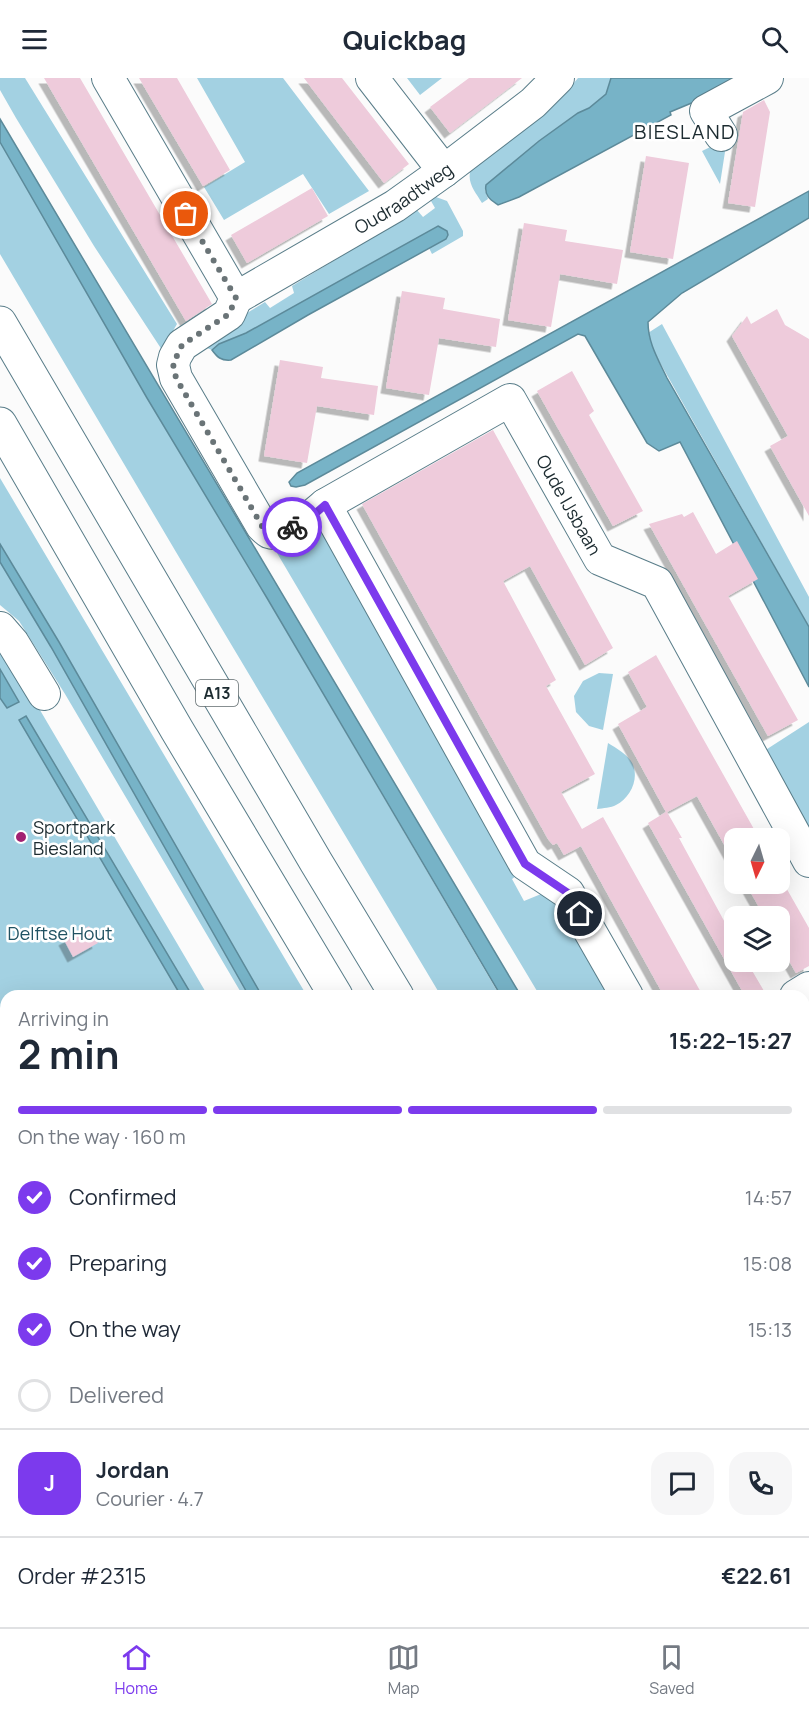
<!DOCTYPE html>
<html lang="en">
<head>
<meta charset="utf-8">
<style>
  :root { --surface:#fff; --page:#f6f6f7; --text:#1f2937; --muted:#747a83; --line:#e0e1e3; --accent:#7c3aed }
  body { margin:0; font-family:Manrope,sans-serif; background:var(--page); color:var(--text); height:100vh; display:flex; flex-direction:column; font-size:22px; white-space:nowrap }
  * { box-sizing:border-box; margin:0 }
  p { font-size:20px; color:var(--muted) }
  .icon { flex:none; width:33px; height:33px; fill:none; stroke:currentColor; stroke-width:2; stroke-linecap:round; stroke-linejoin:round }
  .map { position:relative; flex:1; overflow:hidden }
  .sheet { position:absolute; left:0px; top:912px; width:810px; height:638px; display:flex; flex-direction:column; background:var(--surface); border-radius:18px 18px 0 0; box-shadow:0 6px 24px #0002 }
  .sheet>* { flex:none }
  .needle { width:39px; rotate:185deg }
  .tools { position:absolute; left:724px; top:750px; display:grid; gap:12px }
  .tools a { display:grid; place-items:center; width:66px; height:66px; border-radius:12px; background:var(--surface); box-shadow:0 6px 24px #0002; font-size:30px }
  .pin { position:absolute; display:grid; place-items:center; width:51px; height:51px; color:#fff; margin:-26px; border:3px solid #fff; border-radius:50%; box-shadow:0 2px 6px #0007 }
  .courier { position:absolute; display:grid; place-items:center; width:60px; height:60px; margin:-30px; border:4px solid #7c3aed; border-radius:50%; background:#fff; color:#222; box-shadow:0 2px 8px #0007 }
  .head em { font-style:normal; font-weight:700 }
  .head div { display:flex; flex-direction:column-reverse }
  .head { display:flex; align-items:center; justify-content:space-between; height:102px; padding:0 18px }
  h1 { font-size:39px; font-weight:700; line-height:45px }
  .bar { display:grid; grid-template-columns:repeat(4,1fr); gap:9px 6px; align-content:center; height:72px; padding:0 18px }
  .bar i { height:8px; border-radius:4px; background:var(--line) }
  .bar .on { background:var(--accent) }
  .bar p { grid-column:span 4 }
  .line { display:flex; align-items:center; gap:15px; padding:0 18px; border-top:2px solid var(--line) }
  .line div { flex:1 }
  .round { display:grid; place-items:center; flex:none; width:63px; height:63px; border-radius:18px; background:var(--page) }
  ol { padding:0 18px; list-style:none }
  li { display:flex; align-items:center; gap:18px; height:66px }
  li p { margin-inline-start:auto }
  li .icon { padding:6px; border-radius:50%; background:var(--accent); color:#fff; stroke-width:4 }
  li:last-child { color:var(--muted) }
  li i { width:33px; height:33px; border:3px solid var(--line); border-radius:50% }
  header { display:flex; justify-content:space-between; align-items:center; height:78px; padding:0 18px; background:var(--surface); font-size:27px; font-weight:700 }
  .menu { display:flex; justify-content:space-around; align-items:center; height:84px; border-top:2px solid var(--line); background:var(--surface); font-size:16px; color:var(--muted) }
  .menu a { display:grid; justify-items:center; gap:3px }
  .menu .on { color:var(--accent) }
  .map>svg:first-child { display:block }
  .green { fill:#a3d1e2 }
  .water { fill:#77b3c7; stroke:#5c8a9a; stroke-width:1.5 }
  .building { fill:#eecbdb; filter:url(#shadow) }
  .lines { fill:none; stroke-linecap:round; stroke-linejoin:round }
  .minor-casing { stroke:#597d89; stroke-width:34 }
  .highway-casing { stroke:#597d89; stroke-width:35 }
  .minor { stroke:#fff; stroke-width:32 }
  .highway { stroke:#fff; stroke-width:33 }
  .done { stroke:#6a7477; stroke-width:6; stroke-dasharray:0 10.8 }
  .route { stroke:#7c3aed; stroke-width:8 }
  .poi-dot { fill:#a22172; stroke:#fff; stroke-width:2 }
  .labels { text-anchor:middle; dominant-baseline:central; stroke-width:5; stroke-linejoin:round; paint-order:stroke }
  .shield { fill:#fff; stroke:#606b6e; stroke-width:1.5 }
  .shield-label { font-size:16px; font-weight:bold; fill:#1c2b30 }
  .street-label { font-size:18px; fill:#1c2b30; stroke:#fff }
  .poi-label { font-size:18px; fill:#1c2b30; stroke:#fff; text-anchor:start }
  .park-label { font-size:18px; fill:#205262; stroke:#fff }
  .neighbourhood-label { font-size:20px; letter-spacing:1.5px; fill:#1c2b30; stroke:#fff }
</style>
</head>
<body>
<header><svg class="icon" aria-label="menu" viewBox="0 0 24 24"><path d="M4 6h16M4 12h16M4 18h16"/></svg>Quickbag<svg class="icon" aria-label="search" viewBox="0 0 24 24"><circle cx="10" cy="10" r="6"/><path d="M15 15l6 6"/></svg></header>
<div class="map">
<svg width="809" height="1549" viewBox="0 0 809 1549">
  <defs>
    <filter id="shadow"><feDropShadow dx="-5.5" dy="5.5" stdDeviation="0" flood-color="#0004"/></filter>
  </defs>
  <rect width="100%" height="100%" fill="#fbfbfb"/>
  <path class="green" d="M0,0H25L177,246L162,272L94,168L16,40L0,12Z
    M197,0H283L369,113L329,136L303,96L224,142L204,109L245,84Z
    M407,0H442L420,17Z
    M578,0H611L606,16L589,30L578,35L539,63L486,107L485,112L488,121L482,125C475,113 465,103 472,89L568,12Z
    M727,61L720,106L702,73Z
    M0,64L147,320L267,520L500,918H441L176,474L0,176Z
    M436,119L447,123L463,153V158L432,176L429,170L446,161L447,153L438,148L246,255L219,266L212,272L197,266L265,224L270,230L294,215L292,208L417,132L423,139L435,130L431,123Z
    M662,246L809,519V549L654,274L648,255Z
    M0,400L307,918H243L65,616L19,543L0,527Z
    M321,452L520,795L512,801L524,823L546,814L563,821L615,918H540L440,751L277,475L283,474Z
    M0,564L208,918H6V1544H557L560,1549H0Z
    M599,595L613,596L603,652L589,648L576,634L574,618L583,603Z
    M809,644V753L764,673Z
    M608,665C616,670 630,678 633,687C639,702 630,720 616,727C611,730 603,730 597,731Z
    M804,1286L809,1294V1395L804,1387Z
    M804,1446L809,1455V1538L804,1530Z
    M569,1544H677L680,1549H573Z"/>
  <path class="water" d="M611,0H738L694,24L670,34L671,37L519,119L498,127C491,122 484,118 486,107L539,63L578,35L589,30L606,16Z
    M0,41L521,918H501L267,520L147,320L0,64Z
    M809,113V140L682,215L648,244C648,265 658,281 667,300L809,549V609L680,364L659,373L647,365L585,258L578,256L305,407L296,409L291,408L289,404L297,395Z
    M438,148L447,153L448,157L446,161L308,237L231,282C221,283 217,279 212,272L219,266L246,255Z
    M0,466L59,564L262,918H249L51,569L0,484Z
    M0,591L19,624L7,630L0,620Z
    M26,638L190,914L185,918H181L19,642Z
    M804,1387L809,1395V1455L804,1446Z
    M0,1389L6,1391V1421L0,1420Z"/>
  <path class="building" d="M44,0H80L212,226L186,243Z
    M139,0H177L230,92L203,108Z
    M304,0H342L409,86L384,105Z
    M469,0H522L450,55L430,29Z
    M764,22L770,34L755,129L728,125L743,34Z
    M646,78L689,85L673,181L630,174Z
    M312,110L328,138L247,185L231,157Z
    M524,145L567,152L565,163L623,172L617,206L560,196L551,249L508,242Z
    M402,213L445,220L443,231L500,241L496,269L439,260L429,317L386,310Z
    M777,231L785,247L809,261V438L770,368L788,358L732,258L747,238L751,246Z
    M280,282L323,289L321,300L378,308L374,337L317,328L307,385L264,378Z
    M572,293L594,333L589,337L643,433L613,448L537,313Z
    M493,352L613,570L585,587L530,488L503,503L556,602L546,608L595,696L561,714L582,751L603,739L703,918H664L581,768L564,777L557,765L553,767L548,761L362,426Z
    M693,434L716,476L737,463L758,501L728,518L798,642L768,658L649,446L682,436L684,439Z
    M656,577L759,760H735V786L697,718L667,734L682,760H679L735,863V884H747L764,913L755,918H745L648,745L666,734L618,646L647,629L628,594Z
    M746,806H784L809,850V888L796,895L780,867V838H764Z
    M89,848L98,865L73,879L64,862Z"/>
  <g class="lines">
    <g class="minor-casing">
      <g id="minor">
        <path d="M108,0L236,220"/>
        <path d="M372,0L444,93"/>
        <path d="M721,57L706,33L767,0"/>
        <path id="s1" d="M236,220L229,236L182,267L175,279L173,287L176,300L262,448C263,449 267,453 269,454C285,460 314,437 325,427L510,322L600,481L657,505L809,783"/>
        <path id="s2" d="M236,220L395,128L444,93L533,25L558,0"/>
        <path d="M325,427L525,786L568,815L627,918"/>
        <path d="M0,550L13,565L44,616"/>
        <path d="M796,918L809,910"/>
        <path d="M804,1086L809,1083"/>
        <path d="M804,1261L809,1269"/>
      </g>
    </g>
    <g class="highway-casing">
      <path id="highway" d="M0,245L316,784L397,918
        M0,346L177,652L336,918
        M709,1544L713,1549
        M769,1544L772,1549"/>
    </g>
    <use href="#minor" class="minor"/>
    <use href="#highway" class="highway"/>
  </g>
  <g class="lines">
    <path class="done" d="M186,136L236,220L229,236L182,267L173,286L176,300L262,448C272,456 280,455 292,449"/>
    <path class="route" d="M292,449L309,441L325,427L525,786L568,815L580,836"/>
  </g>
  <circle class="poi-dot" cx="21" cy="759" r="6"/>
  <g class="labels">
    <rect class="shield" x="196" y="602" width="42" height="26" rx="4.5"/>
    <g class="shield-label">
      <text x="217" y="615">A13</text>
    </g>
    <g class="street-label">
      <text stroke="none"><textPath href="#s2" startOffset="195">Oudraadtweg</textPath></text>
      <text stroke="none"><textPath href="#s1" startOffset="687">Oude IJsbaan</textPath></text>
    </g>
    <g class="poi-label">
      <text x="33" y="749">Sportpark<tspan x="33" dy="21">Biesland</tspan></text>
    </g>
    <g class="park-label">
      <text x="60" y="855">Delftse Hout</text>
    </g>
    <g class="neighbourhood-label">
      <text x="685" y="53">BIESLAND</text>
    </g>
  </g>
</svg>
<div class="tools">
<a><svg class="needle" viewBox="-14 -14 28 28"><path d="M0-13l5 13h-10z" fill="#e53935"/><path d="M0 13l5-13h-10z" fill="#747a83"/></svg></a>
<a><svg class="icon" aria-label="layers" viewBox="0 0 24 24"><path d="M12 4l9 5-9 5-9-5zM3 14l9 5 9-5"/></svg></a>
</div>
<div class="pin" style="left:186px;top:136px;background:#ea580c"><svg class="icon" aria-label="bag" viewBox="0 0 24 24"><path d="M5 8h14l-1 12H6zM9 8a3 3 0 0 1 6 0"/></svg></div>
<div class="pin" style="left:580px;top:836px;background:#1f2937"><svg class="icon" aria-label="home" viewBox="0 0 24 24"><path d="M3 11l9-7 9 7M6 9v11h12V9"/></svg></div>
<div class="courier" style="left:292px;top:449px"><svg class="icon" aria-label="bike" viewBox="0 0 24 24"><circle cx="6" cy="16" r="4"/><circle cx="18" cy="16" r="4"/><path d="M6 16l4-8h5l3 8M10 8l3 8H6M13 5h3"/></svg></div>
<section class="sheet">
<div class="head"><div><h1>2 min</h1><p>Arriving in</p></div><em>15:22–15:27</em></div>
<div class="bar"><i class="on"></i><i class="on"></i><i class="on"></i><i></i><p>On the way · 160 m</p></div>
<ol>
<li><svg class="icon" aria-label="check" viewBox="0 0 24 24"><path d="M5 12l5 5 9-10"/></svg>Confirmed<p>14:57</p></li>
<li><svg class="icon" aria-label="check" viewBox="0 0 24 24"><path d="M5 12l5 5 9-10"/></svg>Preparing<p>15:08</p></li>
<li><svg class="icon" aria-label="check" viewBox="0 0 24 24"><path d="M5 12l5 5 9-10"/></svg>On the way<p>15:13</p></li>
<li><i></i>Delivered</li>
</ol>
<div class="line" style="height:108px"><b class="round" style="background:var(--accent);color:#fff">J</b><div><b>Jordan</b><p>Courier · 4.7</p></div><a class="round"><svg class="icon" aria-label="chat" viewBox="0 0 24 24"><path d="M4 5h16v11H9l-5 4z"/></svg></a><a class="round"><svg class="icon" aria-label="phone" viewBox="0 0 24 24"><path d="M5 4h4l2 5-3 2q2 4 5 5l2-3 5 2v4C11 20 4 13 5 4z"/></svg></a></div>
<div class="line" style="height:78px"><div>Order #2315</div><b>€22.61</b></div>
</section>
</div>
<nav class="menu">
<a class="on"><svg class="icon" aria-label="home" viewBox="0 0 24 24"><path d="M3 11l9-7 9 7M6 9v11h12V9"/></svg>Home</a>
<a><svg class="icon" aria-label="map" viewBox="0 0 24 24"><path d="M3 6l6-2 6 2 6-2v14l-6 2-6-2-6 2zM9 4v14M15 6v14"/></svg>Map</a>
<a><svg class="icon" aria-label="saved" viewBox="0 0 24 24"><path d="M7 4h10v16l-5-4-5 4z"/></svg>Saved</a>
</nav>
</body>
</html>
